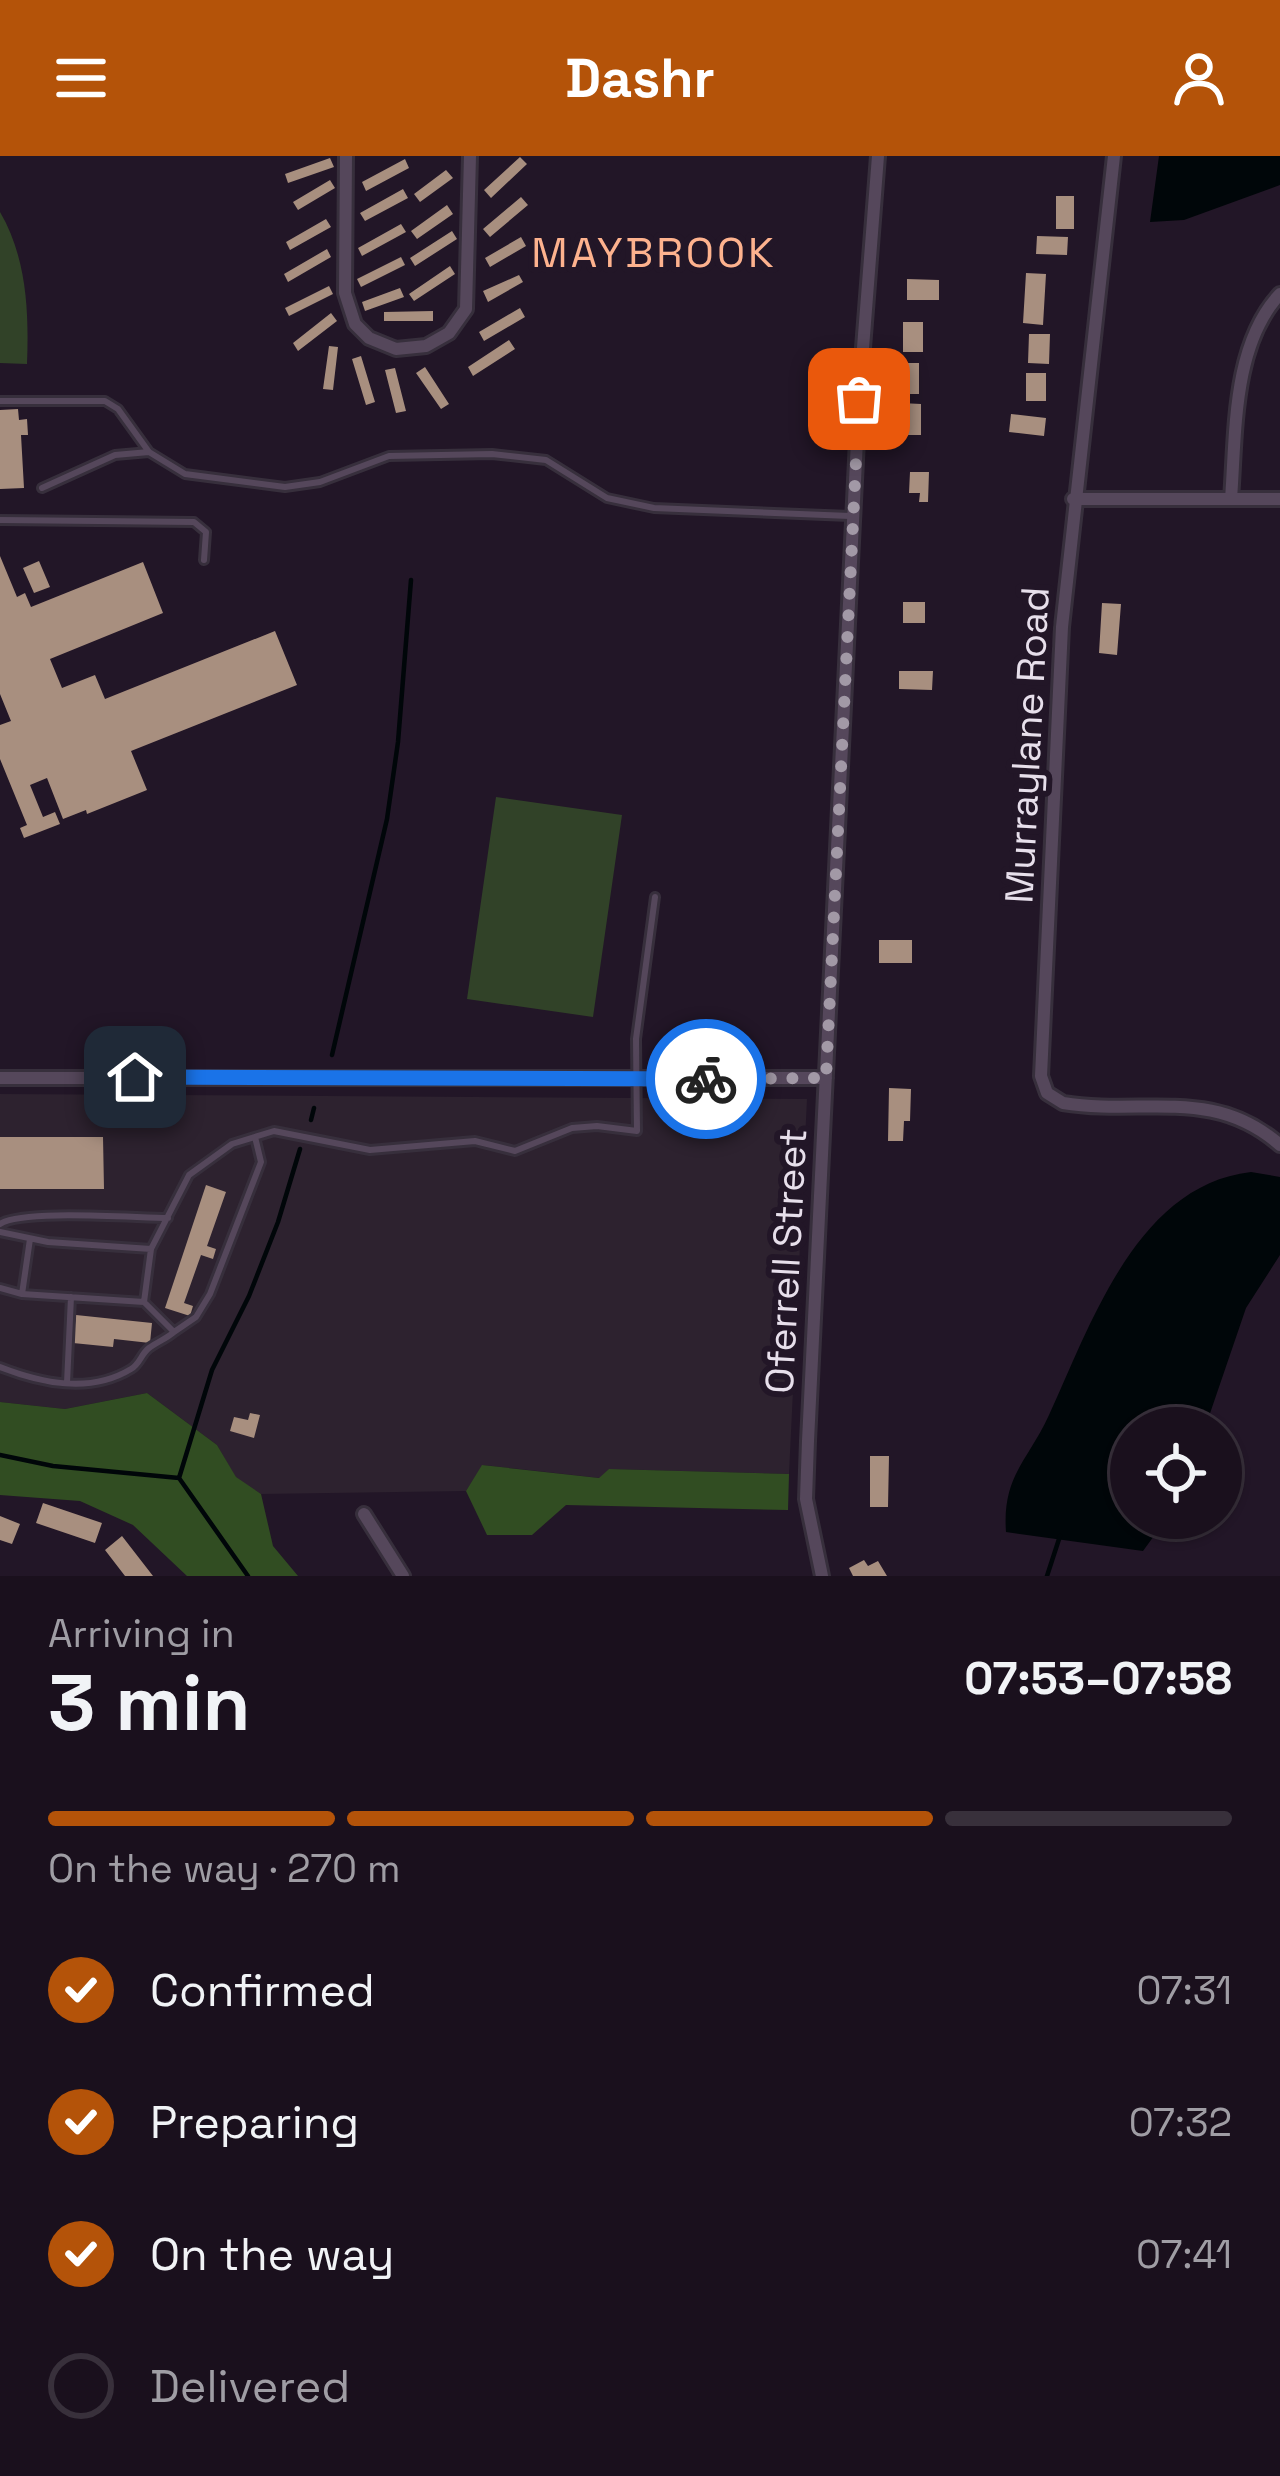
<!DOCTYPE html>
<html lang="en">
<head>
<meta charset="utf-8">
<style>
  :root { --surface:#1a101d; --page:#271e2a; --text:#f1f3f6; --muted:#9f9da4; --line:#38303b; --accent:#b45309 }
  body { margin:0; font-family:"Space Grotesk",sans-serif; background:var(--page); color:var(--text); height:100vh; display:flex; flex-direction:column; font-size:45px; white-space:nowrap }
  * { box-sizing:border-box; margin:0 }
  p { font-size:39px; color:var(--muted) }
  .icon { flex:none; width:66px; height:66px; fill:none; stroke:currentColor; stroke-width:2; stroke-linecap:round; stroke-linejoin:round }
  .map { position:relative; height:1420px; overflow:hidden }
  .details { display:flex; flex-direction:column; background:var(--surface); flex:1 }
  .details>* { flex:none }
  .tools { position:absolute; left:1110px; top:1251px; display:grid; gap:24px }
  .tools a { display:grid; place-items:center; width:132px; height:132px; border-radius:50%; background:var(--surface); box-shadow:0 3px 9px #0004,0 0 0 3px var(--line); font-size:60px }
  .pin { position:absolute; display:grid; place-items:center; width:102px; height:102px; color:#fff; margin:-51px; border-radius:24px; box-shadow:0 6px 18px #0006 }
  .courier { position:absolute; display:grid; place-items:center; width:120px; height:120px; margin:-60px; border:9px solid #1a73e8; border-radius:50%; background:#fff; color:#222; box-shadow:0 3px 15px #0007 }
  .summary em { font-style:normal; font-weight:600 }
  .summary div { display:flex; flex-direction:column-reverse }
  .summary { display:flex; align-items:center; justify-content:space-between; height:204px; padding:0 48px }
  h1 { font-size:78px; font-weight:600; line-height:90px }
  .bar { display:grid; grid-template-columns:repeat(4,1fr); gap:18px 12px; align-content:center; height:144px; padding:0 48px }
  .bar i { height:15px; border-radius:9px; background:var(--line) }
  .bar .selected { background:var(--accent) }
  .bar p { grid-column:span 4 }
  ol { padding:0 48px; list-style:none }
  li { display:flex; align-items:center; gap:36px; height:132px }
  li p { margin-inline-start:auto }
  li .icon { padding:12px; border-radius:50%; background:var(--accent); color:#fff; stroke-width:4 }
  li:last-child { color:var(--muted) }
  li i { width:66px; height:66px; border:6px solid var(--line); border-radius:50% }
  header { display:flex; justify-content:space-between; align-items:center; height:156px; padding:0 48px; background:var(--accent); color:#fff; font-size:54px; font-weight:600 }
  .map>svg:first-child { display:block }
  .industrial { fill:#2d222f }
  .green { fill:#314228 }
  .forest { fill:#314d22 }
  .water { fill:#000609 }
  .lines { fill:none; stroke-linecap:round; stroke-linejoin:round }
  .stream { stroke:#000609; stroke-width:4.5 }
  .building { fill:#a88f7f }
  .service-casing { stroke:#372f3c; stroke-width:12 }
  .minor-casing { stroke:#372f3c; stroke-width:18 }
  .service { stroke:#55475b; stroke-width:6 }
  .minor { stroke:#55475b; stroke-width:12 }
  .done { stroke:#a299a6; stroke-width:12; stroke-dasharray:0 21.6 }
  .route { stroke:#1a73e8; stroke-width:15 }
  .labels { text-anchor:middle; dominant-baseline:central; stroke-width:12; stroke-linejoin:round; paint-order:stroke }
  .street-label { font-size:39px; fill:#e7dfeb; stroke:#221627 }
  .neighbourhood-label { font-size:42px; letter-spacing:3px; fill:#fdb28e; stroke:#221627 }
</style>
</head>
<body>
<header><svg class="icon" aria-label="menu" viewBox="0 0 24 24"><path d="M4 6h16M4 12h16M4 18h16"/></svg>Dashr<svg class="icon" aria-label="person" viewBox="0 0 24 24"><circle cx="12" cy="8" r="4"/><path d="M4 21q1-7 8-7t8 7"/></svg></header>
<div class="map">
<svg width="1280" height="1420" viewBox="0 0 1280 1420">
  <rect width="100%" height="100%" fill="#221627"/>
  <path class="industrial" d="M0,938L807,943L789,1318L609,1313L600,1322L483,1309L466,1335L261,1338L236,1322L217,1289L147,1237L65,1253L0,1246Z"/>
  <path class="green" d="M0,56C27,102 29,157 27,208L0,207Z
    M496,641L622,659L593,861L467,843Z"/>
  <path class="forest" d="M147,1237L217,1289L236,1321L261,1338L273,1390L298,1420H187L133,1369L80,1345L0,1339V1246L65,1253Z
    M482,1309L599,1322L609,1313L789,1318L788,1354L566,1349L532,1379H487L466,1335Z"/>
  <path class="water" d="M1159,0H1280V29L1184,64L1150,66Z
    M1251,1016L1280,1021V1099L1246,1152L1205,1272H1131V1362H1167L1143,1395L1006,1376C1002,1320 1028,1305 1049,1259C1091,1168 1137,1029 1251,1016Z"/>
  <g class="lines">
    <path class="stream" d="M332,899L387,663L398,586L411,424
      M311,964L314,952
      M0,1299L53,1310L179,1322L248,1420
      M179,1322L212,1214L249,1140L278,1066L300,993
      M1047,1420L1060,1380"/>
  </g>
  <path class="building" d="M520,1L527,8L491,42L484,34Z
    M330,2L334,11L288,27L285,18Z
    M405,3L409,12L366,35L362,26Z
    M446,14L453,22L420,46L414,38Z
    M330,24L335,32L298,54L293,46Z
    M403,33L408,42L365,65L360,57Z
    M1056,40H1074V73H1056Z
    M521,41L528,49L490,81L483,73Z
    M447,49L453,58L417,83L411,75Z
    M326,63L331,71L290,94L286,86Z
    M401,68L406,76L362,100L358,92Z
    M452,75L457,83L415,110L410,102Z
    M1037,80L1068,81L1067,99L1036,98Z
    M521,81L526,90L490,111L485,102Z
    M327,93L331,101L288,126L284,118Z
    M401,101L405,109L361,131L357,123Z
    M450,110L455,118L414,145L409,138Z
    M1026,117L1046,118L1043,169L1023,167Z
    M519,119L523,126L488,146L483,135Z
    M907,123L939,124V144H907Z
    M329,130L333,138L289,160L285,152Z
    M400,132L404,141L365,155L362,146Z
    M520,152L525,161L484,185L479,176Z
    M433,155V165H384V156Z
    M331,157L337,165L298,195L293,187Z
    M903,166H923V196H903Z
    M1029,178H1050L1049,208L1028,207Z
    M509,184L515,193L473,220L468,211Z
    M329,190L338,191L333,234L323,233Z
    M361,200L375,246L366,249L352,203Z
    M899,207H919V238H899Z
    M425,211L449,248L441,253L416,217Z
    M395,212L406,255L396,257L385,214Z
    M1026,217H1046V245H1026Z
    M901,247L921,248V279H900Z
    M18,253L19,264L27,263L28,279H21L24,332L0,333V254Z
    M1011,258L1046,262L1044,280L1009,276Z
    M910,316H929L928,346H919L920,337H909Z
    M0,400L17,441L25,437L31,451L143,406L163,457L50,503L62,532L95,519L105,543L275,475L297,529L131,595L147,634L87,658L86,654L63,663L47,622L30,629L43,661L55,656L60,668L24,682L20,672L27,669L0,603V569L11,565L0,538Z
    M39,405L50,431L34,437L23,412Z
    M903,446H925V467H903Z
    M1102,447L1121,448L1117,499L1099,497Z
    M899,515H933L932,534L899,533Z
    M879,784H912V807H879Z
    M889,932L911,933L910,965H904L903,985H888Z
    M0,981H103L104,1033H0Z
    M206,1029L226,1036L207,1090L216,1093L213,1103L201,1099L184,1147L193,1150L190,1160L165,1152Z
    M76,1159L152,1167L150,1187L114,1183L113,1191L73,1187Z
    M250,1257L260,1259L254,1282L230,1275L234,1261L248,1264Z
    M870,1300H889L888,1351H870Z
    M43,1347L102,1367L95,1387L36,1367Z
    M0,1360L20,1368L12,1388L0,1384Z
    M122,1380L153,1420H125L105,1394Z
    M864,1404L868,1410L878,1405L887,1420H853L849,1412Z"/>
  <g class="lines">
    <g class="service-casing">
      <path id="service" d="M0,245H105L118,253L149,296L185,318L285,331L320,326L389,300L492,298L546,304L607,342L654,352L850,360
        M42,332L115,299L149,296
        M0,364L194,366L206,376L204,404
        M0,1068C22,1053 136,1062 168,1062
        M0,1076L48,1086L151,1093L189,1019L232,988L274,975L370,994L475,985L515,995L572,972L597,970L637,975L636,883L655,741
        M0,1132L22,1138L144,1146L151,1093
        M22,1138L30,1083
        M174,1176L196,1161L210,1138L261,1006L255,981
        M0,1211C41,1227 90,1238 131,1213C140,1208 141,1198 149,1192C157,1186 166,1183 174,1176L144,1146
        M67,1227L71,1141"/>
    </g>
    <g class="minor-casing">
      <path id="minor" d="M346,0L345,137L355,168L369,182L396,193L426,190L449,177L466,153L470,0
        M1114,0L1062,471L1041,920L1047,937L1063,947C1143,960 1213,930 1280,989
        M1073,343H1280
        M1231,343C1236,278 1232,189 1280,138
        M0,922H826
        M364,1358L403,1420
        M822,1420L806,1343L808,1285L859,243L878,0"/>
    </g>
    <use href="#service" class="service"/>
    <use href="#minor" class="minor"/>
  </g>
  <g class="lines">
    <path class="done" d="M706,923L826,922L859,243"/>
    <path class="route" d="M135,921L706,923"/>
  </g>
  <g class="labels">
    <g class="street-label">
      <text transform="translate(1027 589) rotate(-87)">Murraylane Road</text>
      <text transform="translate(786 1105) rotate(-87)">Oferrell Street</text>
    </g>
    <g class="neighbourhood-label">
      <text x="654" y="96">MAYBROOK</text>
    </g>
  </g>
</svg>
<div class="tools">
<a><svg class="icon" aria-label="locate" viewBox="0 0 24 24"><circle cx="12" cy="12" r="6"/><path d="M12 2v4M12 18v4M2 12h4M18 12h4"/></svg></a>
</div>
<div class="pin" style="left:859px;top:243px;background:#ea580c"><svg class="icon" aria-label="bag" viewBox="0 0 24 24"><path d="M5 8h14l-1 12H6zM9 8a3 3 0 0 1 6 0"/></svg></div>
<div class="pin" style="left:135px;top:921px;background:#1f2937"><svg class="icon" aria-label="home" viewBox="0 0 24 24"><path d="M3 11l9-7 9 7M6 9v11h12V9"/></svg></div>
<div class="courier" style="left:706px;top:923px"><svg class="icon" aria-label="bike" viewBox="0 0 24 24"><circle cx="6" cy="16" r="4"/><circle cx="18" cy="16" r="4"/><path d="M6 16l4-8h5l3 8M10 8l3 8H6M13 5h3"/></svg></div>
</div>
<section class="details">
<div class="summary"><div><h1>3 min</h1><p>Arriving in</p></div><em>07:53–07:58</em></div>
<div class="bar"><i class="selected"></i><i class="selected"></i><i class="selected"></i><i></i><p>On the way · 270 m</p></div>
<ol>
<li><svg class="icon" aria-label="check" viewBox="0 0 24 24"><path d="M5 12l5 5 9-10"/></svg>Confirmed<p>07:31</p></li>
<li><svg class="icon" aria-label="check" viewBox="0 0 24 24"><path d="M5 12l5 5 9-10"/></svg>Preparing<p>07:32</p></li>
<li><svg class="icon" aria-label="check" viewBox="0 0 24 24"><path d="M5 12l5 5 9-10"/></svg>On the way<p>07:41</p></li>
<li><i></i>Delivered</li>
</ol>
</section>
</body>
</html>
